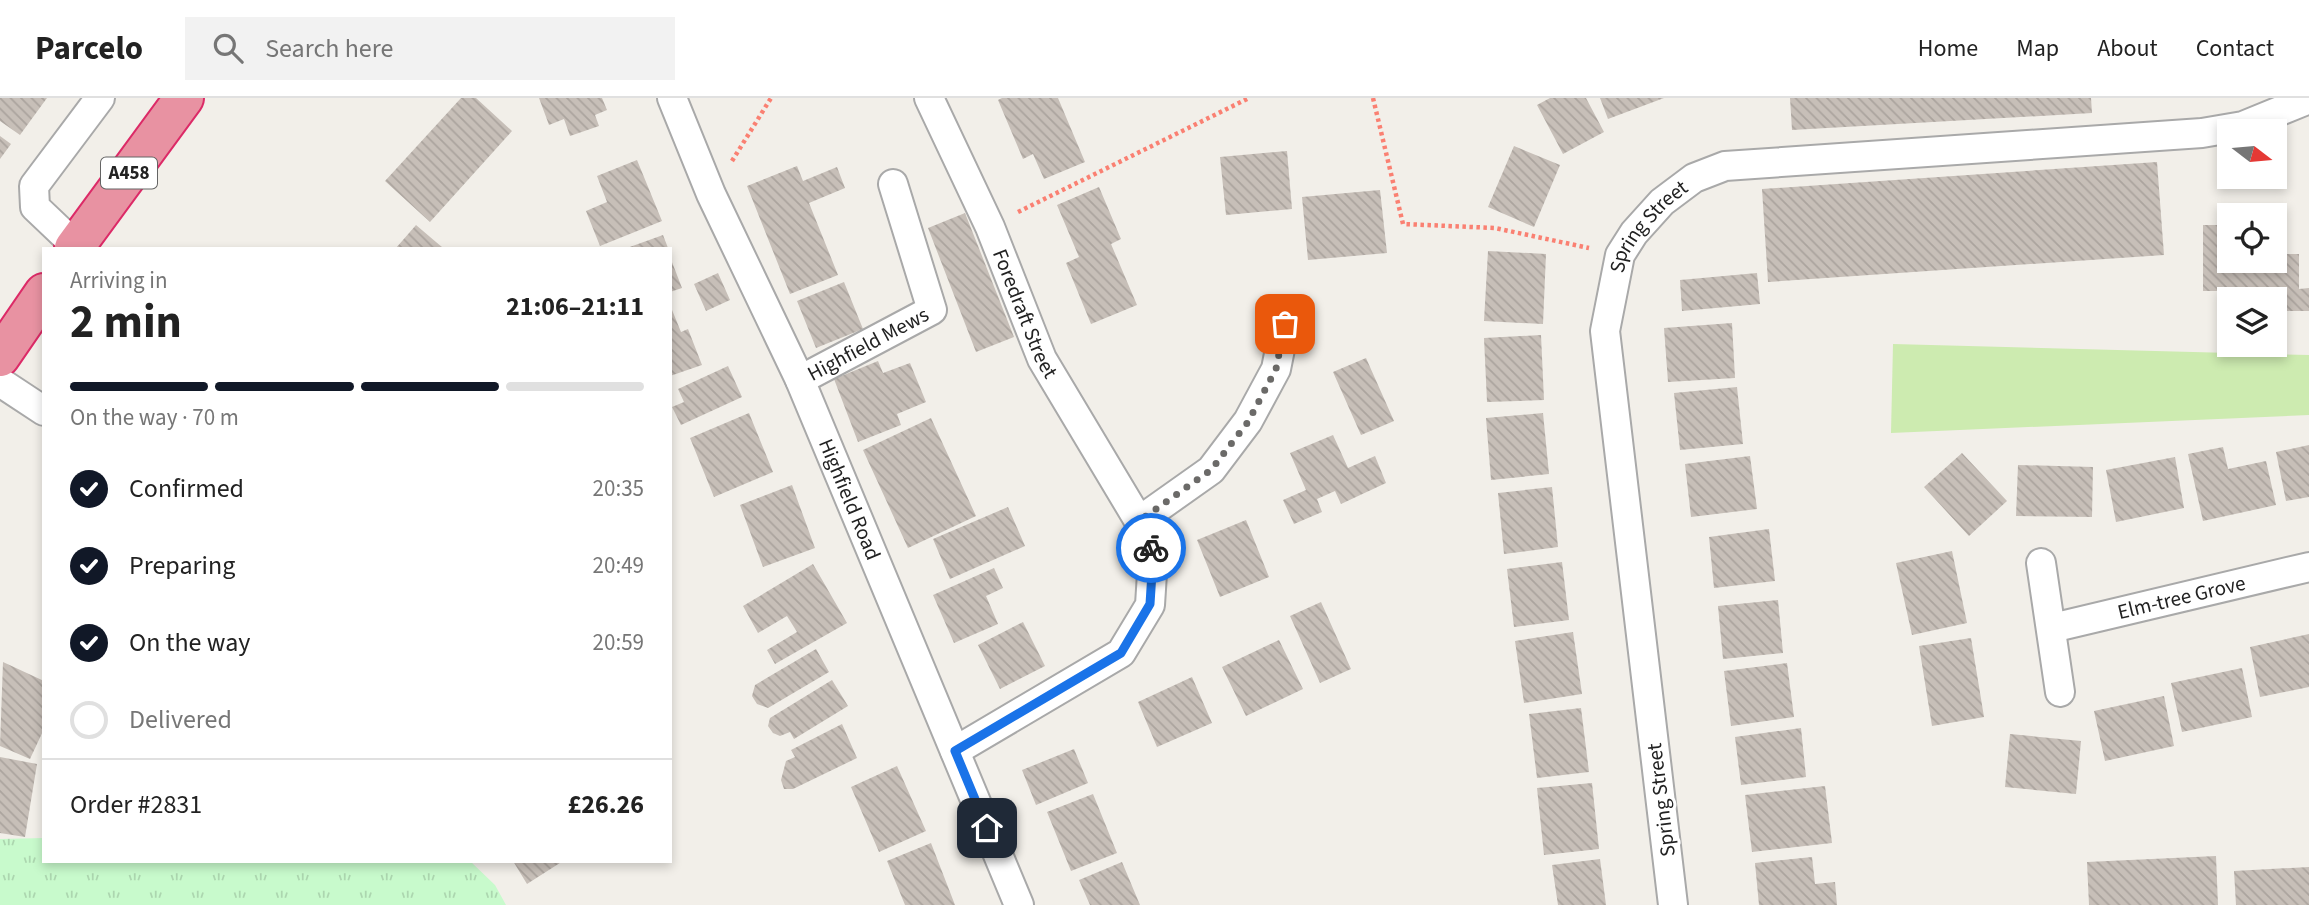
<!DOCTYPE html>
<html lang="en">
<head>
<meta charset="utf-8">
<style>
  :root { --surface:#fff; --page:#f2f2f2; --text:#222; --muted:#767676; --line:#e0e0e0; --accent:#111827 }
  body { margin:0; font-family:"Source Sans 3",sans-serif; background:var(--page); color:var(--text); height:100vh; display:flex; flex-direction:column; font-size:26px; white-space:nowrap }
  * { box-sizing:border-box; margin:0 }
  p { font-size:23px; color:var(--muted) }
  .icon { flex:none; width:38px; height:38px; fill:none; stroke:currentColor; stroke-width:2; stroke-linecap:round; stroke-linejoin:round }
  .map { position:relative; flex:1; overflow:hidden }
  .sheet { position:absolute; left:42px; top:149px; width:630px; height:616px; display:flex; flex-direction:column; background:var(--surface); border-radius:0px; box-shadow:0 4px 10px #0003 }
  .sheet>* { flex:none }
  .needle { width:46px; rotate:106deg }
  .fabs { position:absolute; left:2217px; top:21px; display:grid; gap:14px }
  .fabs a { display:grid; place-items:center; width:70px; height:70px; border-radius:0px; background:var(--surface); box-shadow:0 4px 10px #0003; font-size:35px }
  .pin { position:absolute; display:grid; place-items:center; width:60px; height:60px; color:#fff; margin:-30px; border-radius:14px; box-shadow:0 4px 10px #0006 }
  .courier { position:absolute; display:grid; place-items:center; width:70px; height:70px; margin:-35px; border:5px solid #1a73e8; border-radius:50%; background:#fff; color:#222; box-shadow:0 2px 9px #0007 }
  .headline em { font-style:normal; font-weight:700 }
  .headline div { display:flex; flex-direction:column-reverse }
  .headline { display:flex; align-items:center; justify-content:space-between; height:119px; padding:0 28px }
  h1 { font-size:46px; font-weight:700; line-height:52px }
  .bar { display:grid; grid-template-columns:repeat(4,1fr); gap:10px 7px; align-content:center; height:84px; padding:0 28px }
  .bar i { height:9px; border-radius:5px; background:var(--line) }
  .bar .on { background:var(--accent) }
  .bar p { grid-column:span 4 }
  .line { display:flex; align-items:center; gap:18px; padding:0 28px; border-top:2px solid var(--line) }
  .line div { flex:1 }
  ol { padding:0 28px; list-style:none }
  li { display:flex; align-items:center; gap:21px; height:77px }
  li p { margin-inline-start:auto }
  li .icon { padding:7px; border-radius:50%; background:var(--accent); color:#fff; stroke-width:4 }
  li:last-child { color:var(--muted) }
  li i { width:38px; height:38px; border:4px solid var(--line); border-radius:50% }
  header { display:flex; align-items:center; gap:42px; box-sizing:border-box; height:98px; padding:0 35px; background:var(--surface); border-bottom:2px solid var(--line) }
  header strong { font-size:33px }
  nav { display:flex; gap:38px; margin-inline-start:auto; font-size:24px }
  .search { width:490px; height:63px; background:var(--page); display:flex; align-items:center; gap:18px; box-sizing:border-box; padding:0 24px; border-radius:0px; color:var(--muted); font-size:26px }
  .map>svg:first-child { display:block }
  .grass { fill:#cdebb0 }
  .park { fill:url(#park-tufts) }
  .building { fill:url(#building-back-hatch) }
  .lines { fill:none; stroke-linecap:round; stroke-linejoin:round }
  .street-casing { stroke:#a9a9a9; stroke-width:32 }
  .highway-casing { stroke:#dc2a67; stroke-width:42 }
  .path { stroke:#fa8072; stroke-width:4.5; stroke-dasharray:3.5 3.5; stroke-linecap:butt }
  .street { stroke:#fff; stroke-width:28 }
  .highway { stroke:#e892a2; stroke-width:38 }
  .done { stroke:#6b6a68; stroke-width:7; stroke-dasharray:0 12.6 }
  .route { stroke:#1a73e8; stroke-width:9 }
  .labels { text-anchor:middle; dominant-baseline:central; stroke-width:6; stroke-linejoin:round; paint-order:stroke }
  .shield { fill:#fff; stroke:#646464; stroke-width:2 }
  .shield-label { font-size:19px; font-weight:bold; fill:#222 }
  .street-label { font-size:21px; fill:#222; stroke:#fff }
</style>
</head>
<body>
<header>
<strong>Parcelo</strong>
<div class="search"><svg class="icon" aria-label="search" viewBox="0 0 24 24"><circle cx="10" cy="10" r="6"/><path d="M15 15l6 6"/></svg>Search here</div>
<nav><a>Home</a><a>Map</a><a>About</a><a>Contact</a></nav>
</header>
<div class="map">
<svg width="2309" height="807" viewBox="0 0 2309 807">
  <defs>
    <pattern id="park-tufts" width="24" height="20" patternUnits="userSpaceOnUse" patternTransform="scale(1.75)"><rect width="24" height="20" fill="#c8facc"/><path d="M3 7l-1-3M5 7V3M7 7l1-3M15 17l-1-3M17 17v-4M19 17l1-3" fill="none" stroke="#acd6af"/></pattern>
    <pattern id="building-back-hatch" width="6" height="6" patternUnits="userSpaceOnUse" patternTransform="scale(1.75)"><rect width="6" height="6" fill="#c7bfb8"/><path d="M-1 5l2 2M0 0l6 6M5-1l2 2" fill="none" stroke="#aba49e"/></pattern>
  </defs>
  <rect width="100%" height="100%" fill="#f2efe9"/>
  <path class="grass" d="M1893,246L2309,257V317L1891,335Z"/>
  <path class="park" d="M44,740V763H470L495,787L506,807H0V741Z"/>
  <path class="building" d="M0,0H47L20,37L0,23Z
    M461,0H476L512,33L430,124L385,83Z
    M539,0H602L607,12L595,17L599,28L570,38L564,21L549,27Z
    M1002,0H1058L1085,64L1044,81L1033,56L1023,61L998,2Z
    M1550,0H1586L1604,34L1563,56L1537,7Z
    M1600,0H1664L1608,21Z
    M1790,0H2091L2092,15L1792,32Z
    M0,38L11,46L0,61Z
    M1514,48L1560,67L1534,129L1488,109Z
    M1287,53L1292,111L1226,117L1220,59Z
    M637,62L662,123L600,148L586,113L607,104L597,78Z
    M2157,64L2164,157L1768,184L1762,91Z
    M797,68L803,83L837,69L845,90L809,105L838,177L790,196L747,88Z
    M1099,89L1121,141L1111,146L1137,207L1091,226L1066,165L1079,159L1057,107Z
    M1380,92L1387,155L1308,162L1302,99Z
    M965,115L1014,239L976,254L928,130Z
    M416,127L443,150H396Z
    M2203,127H2230V163H2275V156H2299V191L2309,190V213H2275V201H2249V193H2203Z
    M663,137L668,150H627Z
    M1488,153L1546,156L1543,226L1484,223Z
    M670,159L682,190L670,194Z
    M718,175L730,202L706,213L694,186Z
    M1757,175L1760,206L1682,213L1680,182Z
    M844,184L863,231L816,250L797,203Z
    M670,207L681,234L688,231L702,267L670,278Z
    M1732,225L1735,280L1668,284L1664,230Z
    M1541,237L1544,302L1487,304L1484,240Z
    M1366,260L1394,323L1361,337L1333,274Z
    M878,263L883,275L910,265L926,304L897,316L901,327L858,344L834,281Z
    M728,268L742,299L681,327L672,309L684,304L678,291Z
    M1737,289L1743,346L1680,352L1674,295Z
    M749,315L773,374L714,399L690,340Z
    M1543,315L1549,376L1491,382L1486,320Z
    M931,320L976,418L908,450L863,352Z
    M1333,337L1348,370L1375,358L1386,385L1341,406L1335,393L1317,401L1322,414L1294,426L1283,402L1306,392L1290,355Z
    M2309,347V399L2286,403L2276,354Z
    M2223,349L2228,371L2266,363L2276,407L2203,423L2188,356Z
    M1962,355L2007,403L1969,438L1924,389Z
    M1750,358L1757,411L1691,419L1685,366Z
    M2175,359L2184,410L2116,424L2106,372Z
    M2018,367L2093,369L2092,419L2016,418Z
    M792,387L815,450L763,469L740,407Z
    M1552,389L1558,449L1504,456L1498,395Z
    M1008,409L1025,448L950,481L933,441Z
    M1246,422L1269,479L1220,499L1197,442Z
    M1769,431L1775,483L1714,490L1709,439Z
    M1952,453L1967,525L1912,537L1896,465Z
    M1562,464L1569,522L1514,529L1507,471Z
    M813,466L847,525L775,566L767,552L797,534L787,518L758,535L743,508Z
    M994,470L1003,490L986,498L998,526L954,545L933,497Z
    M1778,502L1783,555L1723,561L1718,508Z
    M1321,504L1351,571L1320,585L1290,518Z
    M1023,524L1045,568L1000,591L978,547Z
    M1573,534L1582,596L1524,605L1515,543Z
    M2309,536V589L2260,599L2250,549Z
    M1971,540L1984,619L1932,628L1919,548Z
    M1279,542L1303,591L1246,618L1222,569Z
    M816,551L829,574L768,610L757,606L752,598L755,587Z
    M3,564L44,583V631L30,661L0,648Z
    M1787,565L1794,619L1731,628L1724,573Z
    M2242,570L2252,619L2182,634L2171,585Z
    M1192,579L1212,625L1157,649L1138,604Z
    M832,582L848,608L794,641L790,634L780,638L773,635L768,628L770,620Z
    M2164,598L2174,648L2105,663L2094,613Z
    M1581,610L1589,674L1537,680L1529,616Z
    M842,626L857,660L793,691H784L781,682L786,663L795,659L791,652Z
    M1801,630L1806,679L1741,687L1735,639Z
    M2010,636L2081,643L2076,696L2005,689Z
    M1074,651L1088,685L1036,707L1022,672Z
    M0,659L37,666L25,739L0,735Z
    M897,668L926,733L879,754L851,689Z
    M1592,685L1599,751L1544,757L1537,690Z
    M1825,688L1832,745L1752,754L1745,697Z
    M1093,696L1117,755L1071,773L1047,714Z
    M931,745L955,807H905L887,763Z
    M2216,758L2218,807H2089L2087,764Z
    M1812,759L1815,786L1835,784L1837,807H1759L1755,765Z
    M1600,761L1606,807H1558L1552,767Z
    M513,763H563L527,786Z
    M1122,764L1140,807H1090L1079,782Z
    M2309,769V807H2236L2234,773Z"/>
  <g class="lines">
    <g class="street-casing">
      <g id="street">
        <path id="s1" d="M672,0L711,96L800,282L1019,807"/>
        <path id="s2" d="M929,0L990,129L1042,261L1139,423"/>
        <path d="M76,148L35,109L34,88L100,0"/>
        <path id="s3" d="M800,282L932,212L893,86"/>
        <path d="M0,284L44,313"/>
        <path d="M2041,465L2060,594"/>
        <path id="s4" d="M2052,530L2309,469"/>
        <path d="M955,653L1121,555L1150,507L1153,459L1147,437L1139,423L1211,372L1248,323L1276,271L1285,226"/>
        <path id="s5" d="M1673,807L1605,233L1620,157L1634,135L1662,104L1694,80L1725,68L2202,35L2243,28L2309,1"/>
      </g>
    </g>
    <g class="highway-casing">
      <path id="highway" d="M74,150L184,0
        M0,259L44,195"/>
    </g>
    <path class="path" d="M1373,0L1403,126L1495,130L1589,150
      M732,63L771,0
      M1018,114L1249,0"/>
    <use href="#street" class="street"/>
    <use href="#highway" class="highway"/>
  </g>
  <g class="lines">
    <path class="done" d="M1151,450L1139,423L1211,372L1248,324L1276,271L1285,226"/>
    <path class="route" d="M987,730L955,653L1121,555L1150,506L1153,459L1151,450"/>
  </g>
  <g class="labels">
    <rect class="shield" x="101" y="59.5" width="56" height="31" rx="5"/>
    <g class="shield-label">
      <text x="129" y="75">A458</text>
    </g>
    <g class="street-label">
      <text stroke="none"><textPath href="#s5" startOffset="695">Spring Street</textPath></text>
      <text stroke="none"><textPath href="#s2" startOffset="236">Foredraft Street</textPath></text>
      <text stroke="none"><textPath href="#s3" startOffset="77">Highfield Mews</textPath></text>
      <text stroke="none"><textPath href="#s1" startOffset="439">Highfield Road</textPath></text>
      <text stroke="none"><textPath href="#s4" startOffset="133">Elm-tree Grove</textPath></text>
      <text transform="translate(1661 702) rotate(-97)">Spring Street</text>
    </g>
  </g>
</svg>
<div class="fabs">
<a><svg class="needle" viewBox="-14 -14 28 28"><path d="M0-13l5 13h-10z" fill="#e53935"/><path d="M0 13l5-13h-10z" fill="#767676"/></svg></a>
<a><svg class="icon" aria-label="locate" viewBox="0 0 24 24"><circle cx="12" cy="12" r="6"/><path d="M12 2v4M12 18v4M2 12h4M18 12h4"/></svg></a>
<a><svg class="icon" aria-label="layers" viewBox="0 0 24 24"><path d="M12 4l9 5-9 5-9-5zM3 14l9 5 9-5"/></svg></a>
</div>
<div class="pin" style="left:1285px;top:226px;background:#ea580c"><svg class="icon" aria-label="bag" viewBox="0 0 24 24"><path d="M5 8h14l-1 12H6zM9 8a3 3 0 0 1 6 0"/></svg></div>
<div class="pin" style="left:987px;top:730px;background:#1f2937"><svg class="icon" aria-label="home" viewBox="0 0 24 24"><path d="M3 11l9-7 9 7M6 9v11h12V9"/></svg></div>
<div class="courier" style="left:1151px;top:450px"><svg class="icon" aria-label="bike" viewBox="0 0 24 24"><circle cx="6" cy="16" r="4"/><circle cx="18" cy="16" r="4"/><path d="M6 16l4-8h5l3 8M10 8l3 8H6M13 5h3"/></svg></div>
<section class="sheet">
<div class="headline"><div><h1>2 min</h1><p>Arriving in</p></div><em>21:06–21:11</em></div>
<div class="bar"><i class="on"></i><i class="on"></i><i class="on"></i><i></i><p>On the way · 70 m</p></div>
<ol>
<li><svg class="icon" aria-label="check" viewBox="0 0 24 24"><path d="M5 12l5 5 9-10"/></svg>Confirmed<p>20:35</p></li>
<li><svg class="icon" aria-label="check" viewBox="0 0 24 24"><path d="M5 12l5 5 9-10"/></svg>Preparing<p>20:49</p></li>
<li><svg class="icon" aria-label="check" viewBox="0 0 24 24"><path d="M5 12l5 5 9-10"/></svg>On the way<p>20:59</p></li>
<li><i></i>Delivered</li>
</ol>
<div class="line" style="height:91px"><div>Order #2831</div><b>£26.26</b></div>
</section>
</div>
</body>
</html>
